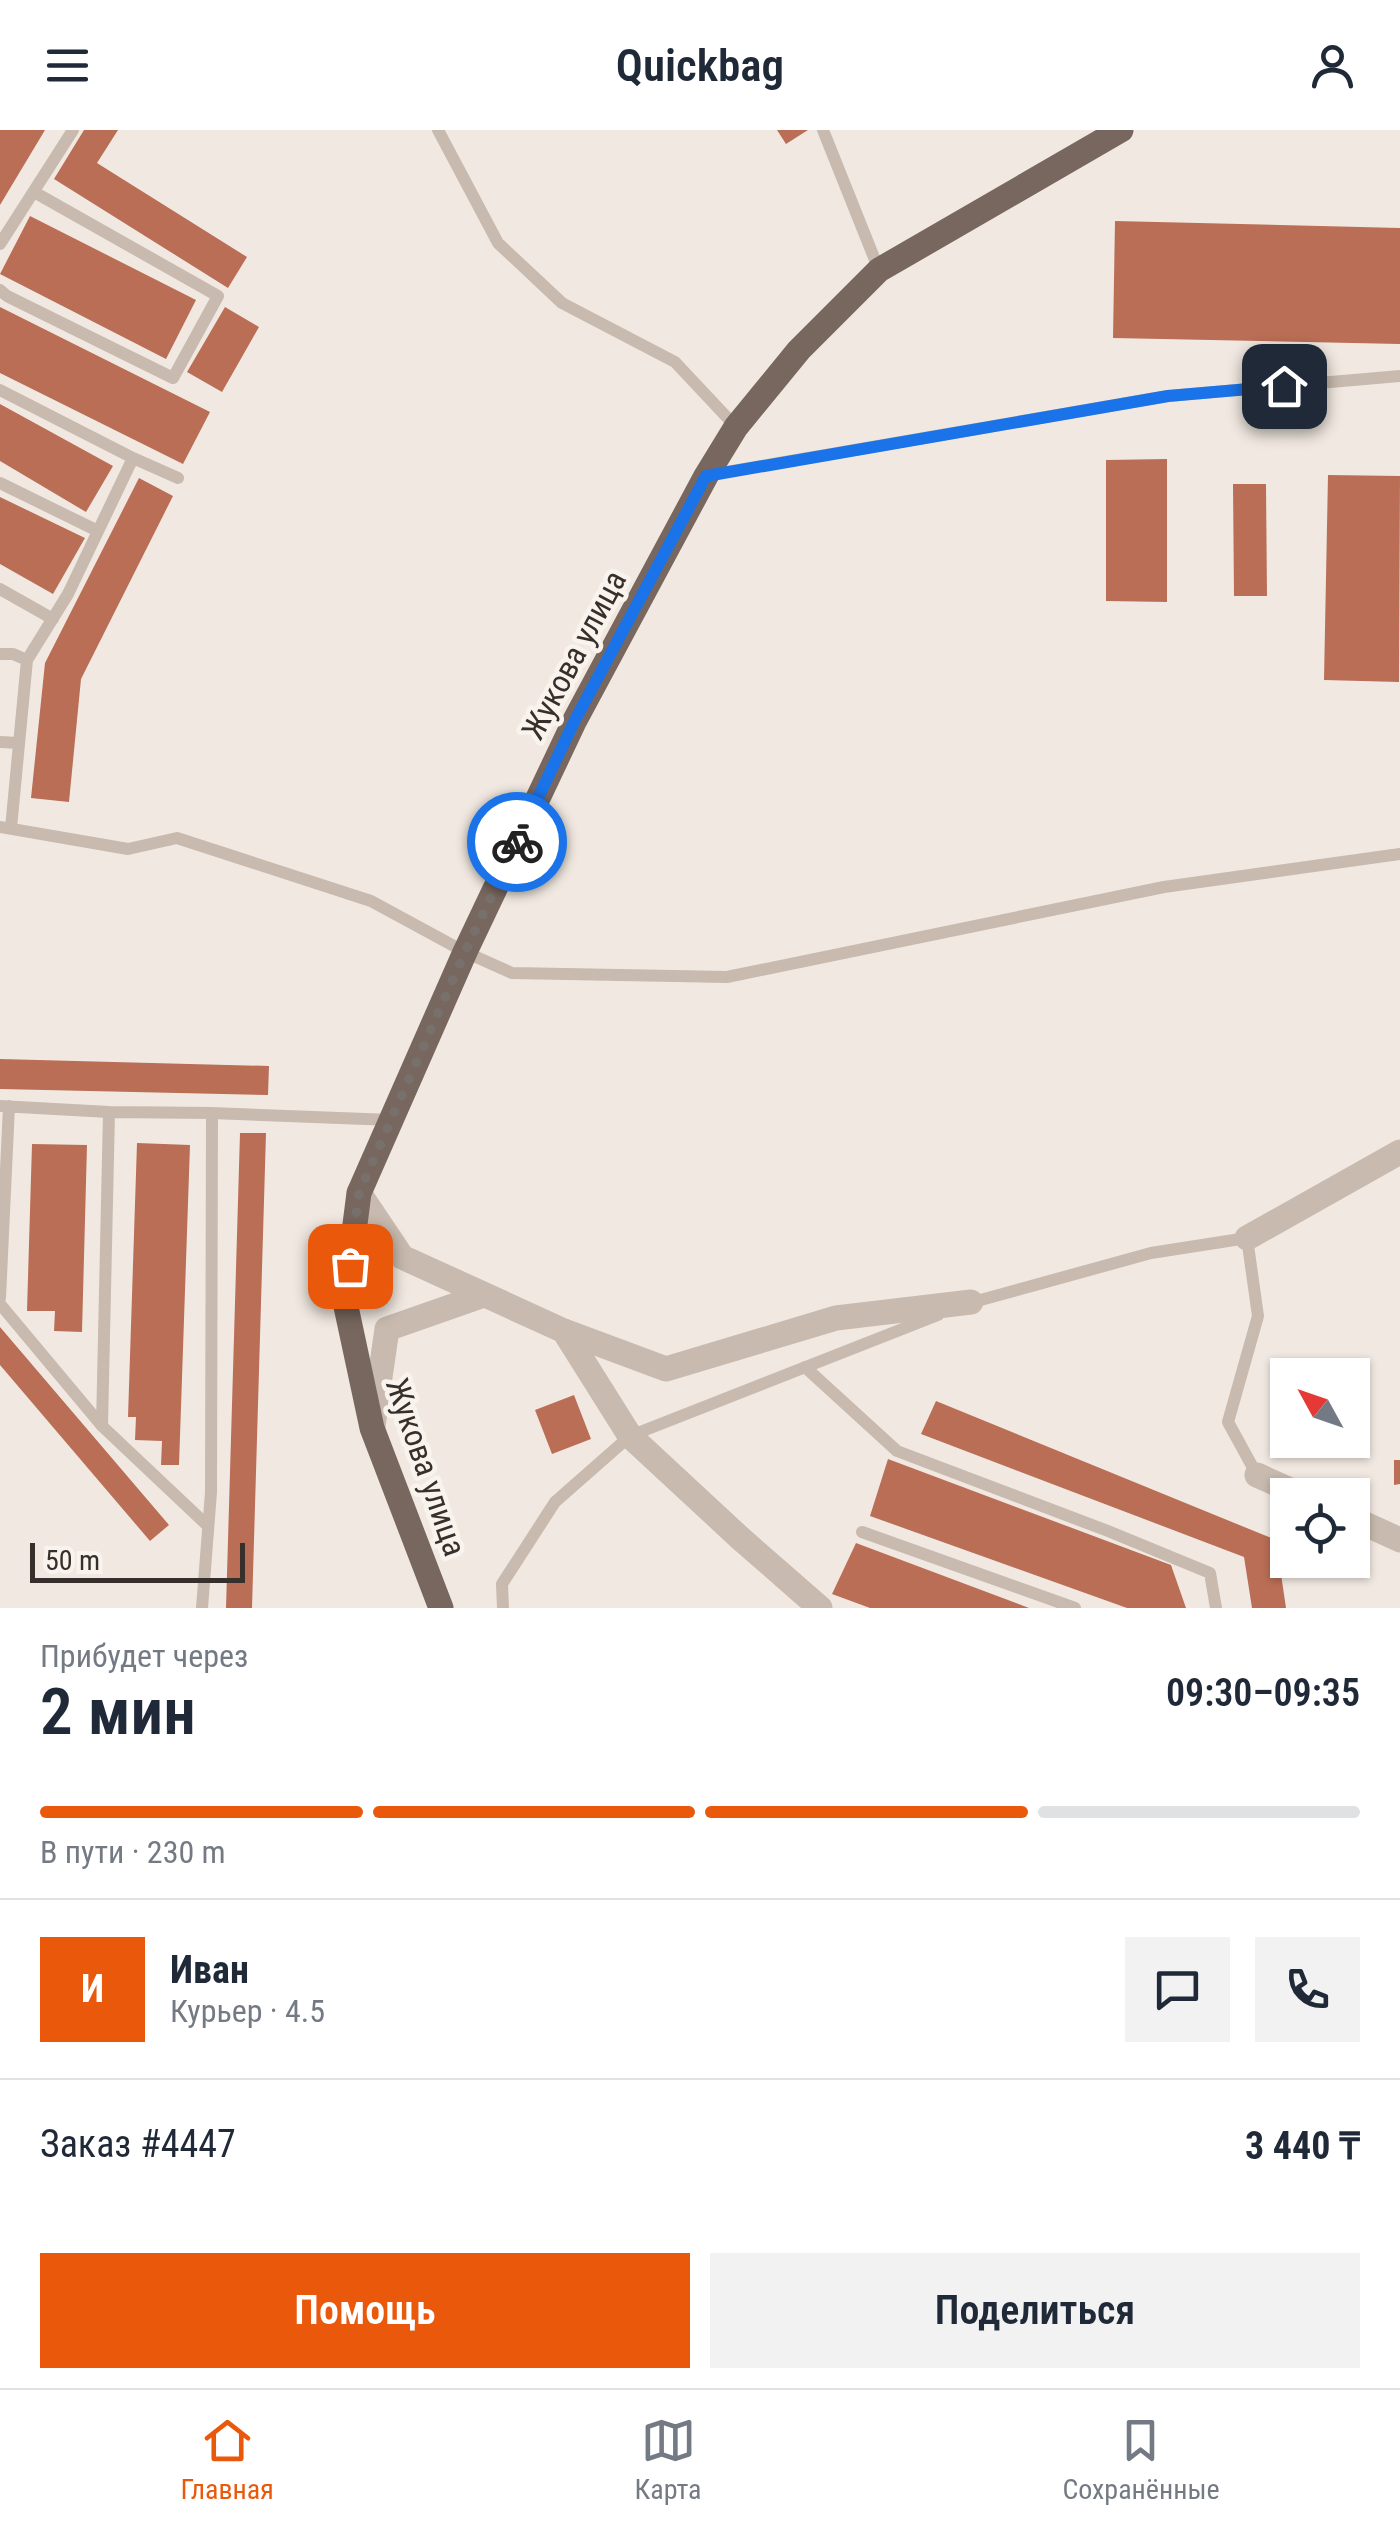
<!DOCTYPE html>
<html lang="ru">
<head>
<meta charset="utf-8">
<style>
  :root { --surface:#fff; --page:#f2f2f3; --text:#1f2937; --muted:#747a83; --line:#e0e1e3; --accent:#ea580c }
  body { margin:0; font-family:"Roboto Condensed",sans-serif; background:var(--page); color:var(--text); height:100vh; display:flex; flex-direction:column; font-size:38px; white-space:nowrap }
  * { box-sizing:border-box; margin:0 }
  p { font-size:32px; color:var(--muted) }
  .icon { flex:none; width:55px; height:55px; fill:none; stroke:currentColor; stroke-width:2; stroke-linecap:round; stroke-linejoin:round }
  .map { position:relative; height:1478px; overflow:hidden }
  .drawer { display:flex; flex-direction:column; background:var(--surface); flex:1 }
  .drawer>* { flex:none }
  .needle { width:65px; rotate:310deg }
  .tools { position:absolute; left:1270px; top:1228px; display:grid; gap:20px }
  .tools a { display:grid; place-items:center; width:100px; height:100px; border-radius:0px; background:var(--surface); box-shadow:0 2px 8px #0004; font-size:50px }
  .scale { position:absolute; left:30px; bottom:25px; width:215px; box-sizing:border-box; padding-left:10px; border:5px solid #372f2b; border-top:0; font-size:28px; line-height:35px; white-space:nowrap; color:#372f2b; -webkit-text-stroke:8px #f9f3ed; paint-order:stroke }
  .pin { position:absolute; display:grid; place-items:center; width:85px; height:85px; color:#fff; margin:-42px; border-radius:20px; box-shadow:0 5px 15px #0006 }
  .courier { position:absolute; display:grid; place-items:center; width:100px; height:100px; margin:-50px; border:8px solid #1a73e8; border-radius:50%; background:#fff; color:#222; box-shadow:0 2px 12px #0007 }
  .headline em { font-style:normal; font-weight:600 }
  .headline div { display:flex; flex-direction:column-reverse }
  .headline { display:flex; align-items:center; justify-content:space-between; height:170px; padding:0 40px }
  h1 { font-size:65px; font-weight:600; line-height:75px }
  .bar { display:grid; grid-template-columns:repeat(4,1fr); gap:15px 10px; align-content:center; height:120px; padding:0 40px }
  .bar i { height:12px; border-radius:8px; background:var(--line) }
  .bar .current { background:var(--accent) }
  .bar p { grid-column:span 4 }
  .line { display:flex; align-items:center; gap:25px; padding:0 40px; border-top:2px solid var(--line) }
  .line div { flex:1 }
  .round { display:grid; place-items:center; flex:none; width:105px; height:105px; border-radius:0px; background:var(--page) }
  .button { display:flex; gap:20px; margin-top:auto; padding:20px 40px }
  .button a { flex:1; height:115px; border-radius:0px; background:var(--accent); color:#fff; font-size:40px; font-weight:600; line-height:115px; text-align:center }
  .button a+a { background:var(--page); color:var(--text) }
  header { display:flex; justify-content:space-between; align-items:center; height:130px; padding:0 40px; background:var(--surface); font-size:45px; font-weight:600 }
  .tabs { display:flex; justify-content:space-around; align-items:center; height:140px; border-top:2px solid var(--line); background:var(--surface); font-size:28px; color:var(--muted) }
  .tabs a { display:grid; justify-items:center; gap:5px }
  .tabs .current { color:var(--accent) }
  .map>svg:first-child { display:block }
  .building { fill:#ba6e56 }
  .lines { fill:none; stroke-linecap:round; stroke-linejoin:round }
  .service { stroke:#c8baae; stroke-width:12 }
  .minor { stroke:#c8baae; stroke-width:25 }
  .primary { stroke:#78675e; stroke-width:25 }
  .done { stroke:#78706b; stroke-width:10; stroke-dasharray:0 18 }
  .route { stroke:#1a73e8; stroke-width:12 }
  .labels { text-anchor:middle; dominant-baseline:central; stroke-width:9; stroke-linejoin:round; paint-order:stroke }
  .street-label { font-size:32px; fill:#372f2b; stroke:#f9f3ed }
</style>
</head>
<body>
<header><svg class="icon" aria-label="menu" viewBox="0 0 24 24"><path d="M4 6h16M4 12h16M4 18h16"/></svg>Quickbag<svg class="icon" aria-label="person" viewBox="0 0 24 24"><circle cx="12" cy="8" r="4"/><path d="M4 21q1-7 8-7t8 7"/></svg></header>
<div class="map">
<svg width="1400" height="1478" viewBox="0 0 1400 1478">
  <rect width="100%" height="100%" fill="#f1e9e1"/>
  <path class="building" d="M0,0H45L0,75Z
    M84,0H118L97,33L247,127L228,158L54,49Z
    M777,0H808L786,14Z
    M30,86L196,170L166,229L0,144Z
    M1115,91L1400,98V214L1113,208Z
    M0,177L210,282L183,334L0,243Z
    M225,177L259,197L222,262L187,242Z
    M0,274L113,336L86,382L0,331Z
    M1167,329V472L1106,471V330Z
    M1328,345L1400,346L1399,552L1324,550Z
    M139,348L173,366L81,549L69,672L31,668L45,533Z
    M1233,354H1266L1267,466H1234Z
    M0,367L85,408L53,464L0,434Z
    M0,929L269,936L268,965L0,959Z
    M240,1003H266L252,1478H226Z
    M137,1013L190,1015L179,1335H161L162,1311L135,1310L136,1287H128Z
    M32,1014L87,1015L82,1202L54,1201L55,1181H27Z
    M0,1197L169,1395L150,1411L0,1235Z
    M574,1265L591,1309L552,1324L535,1280Z
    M936,1271L1276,1410L1286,1478H1252L1244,1427L921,1304Z
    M888,1329L1171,1435L1186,1478H1127L870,1386Z
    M1394,1330H1400V1354L1394,1355Z
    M856,1413L1029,1478H870L832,1464Z"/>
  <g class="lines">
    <path class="service" d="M438,0L498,113L562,173L675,232L736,297
      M823,0L879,140
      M0,114L73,0
      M0,160L7,166L173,248L218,166L34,62
      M0,260L133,328
      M709,345L1168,266L1400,246
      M0,353L98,401
      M0,459L53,489
      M0,524H13L27,530
      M0,612L19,613
      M0,697L128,719L177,708L371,771L465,822L512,843L727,847L1164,757L1400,724
      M11,698L27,530L68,464L133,328L178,348
      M0,976L109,982
      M0,1168L9,976
      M0,1174L102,1296
      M966,1174L1151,1123L1247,1108L1258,1186L1228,1292L1257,1345
      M805,1237L897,1321L1108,1401L1210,1443L1216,1478
      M208,1396L102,1296L109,982L212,983
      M862,1402L1075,1478
      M202,1478L211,1362L212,983L392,990
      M503,1478L502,1454L555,1372L630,1306L938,1185"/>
    <path class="minor" d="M359,1063L402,1127L564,1201L666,1239L836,1188L971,1172
      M1247,1108L1400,1022
      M564,1201L630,1306L740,1408L820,1478
      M373,1296L387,1199L484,1165
      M1257,1345L1301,1365
      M1352,1388L1400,1410"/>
    <path class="primary" d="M441,1478L372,1298L345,1172L359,1063L465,822L575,590L706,346L736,297L799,220L879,140L1121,0"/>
  </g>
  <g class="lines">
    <path class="done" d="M350,1136L359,1063L465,822L517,712"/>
    <path class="route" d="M517,712L575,590L706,346L1168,266L1284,256"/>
  </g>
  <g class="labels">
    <g class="street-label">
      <text transform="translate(574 525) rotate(-62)">Жукова улица</text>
      <text transform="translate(426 1337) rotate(71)">Жукова улица</text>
    </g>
  </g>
</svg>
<div class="tools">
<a><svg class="needle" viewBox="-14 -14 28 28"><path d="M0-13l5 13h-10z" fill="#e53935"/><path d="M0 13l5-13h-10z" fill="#747a83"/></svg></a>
<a><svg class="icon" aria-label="locate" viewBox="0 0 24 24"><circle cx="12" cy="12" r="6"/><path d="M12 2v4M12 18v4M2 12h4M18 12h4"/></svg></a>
</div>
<div class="scale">50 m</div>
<div class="pin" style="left:350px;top:1136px;background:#ea580c"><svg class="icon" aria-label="bag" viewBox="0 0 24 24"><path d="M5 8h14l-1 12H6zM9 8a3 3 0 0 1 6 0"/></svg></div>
<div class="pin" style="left:1284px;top:256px;background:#1f2937"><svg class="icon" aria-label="home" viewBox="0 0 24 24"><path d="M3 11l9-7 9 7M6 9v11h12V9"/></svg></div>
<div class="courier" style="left:517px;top:712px"><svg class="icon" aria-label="bike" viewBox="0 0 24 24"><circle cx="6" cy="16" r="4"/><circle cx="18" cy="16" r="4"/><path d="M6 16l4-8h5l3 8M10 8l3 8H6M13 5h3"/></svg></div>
</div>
<section class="drawer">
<div class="headline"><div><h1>2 мин</h1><p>Прибудет через</p></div><em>09:30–09:35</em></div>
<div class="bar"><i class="current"></i><i class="current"></i><i class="current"></i><i></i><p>В пути · 230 m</p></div>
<div class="line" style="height:180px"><b class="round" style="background:var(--accent);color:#fff">И</b><div><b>Иван</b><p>Курьер · 4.5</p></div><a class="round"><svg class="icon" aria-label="chat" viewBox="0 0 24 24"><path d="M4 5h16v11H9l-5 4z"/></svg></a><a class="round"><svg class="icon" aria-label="phone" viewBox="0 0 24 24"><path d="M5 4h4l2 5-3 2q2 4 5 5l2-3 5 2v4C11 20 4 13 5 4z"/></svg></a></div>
<div class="line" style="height:130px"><div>Заказ #4447</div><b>3 440 ₸</b></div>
<div class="button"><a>Помощь</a><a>Поделиться</a></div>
</section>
<nav class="tabs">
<a class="current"><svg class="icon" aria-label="home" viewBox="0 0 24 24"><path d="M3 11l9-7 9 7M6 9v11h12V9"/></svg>Главная</a>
<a><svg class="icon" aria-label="map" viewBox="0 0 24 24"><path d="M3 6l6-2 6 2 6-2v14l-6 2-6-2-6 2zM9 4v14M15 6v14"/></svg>Карта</a>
<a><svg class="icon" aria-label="saved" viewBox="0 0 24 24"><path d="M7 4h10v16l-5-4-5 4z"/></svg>Сохранённые</a>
</nav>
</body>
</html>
